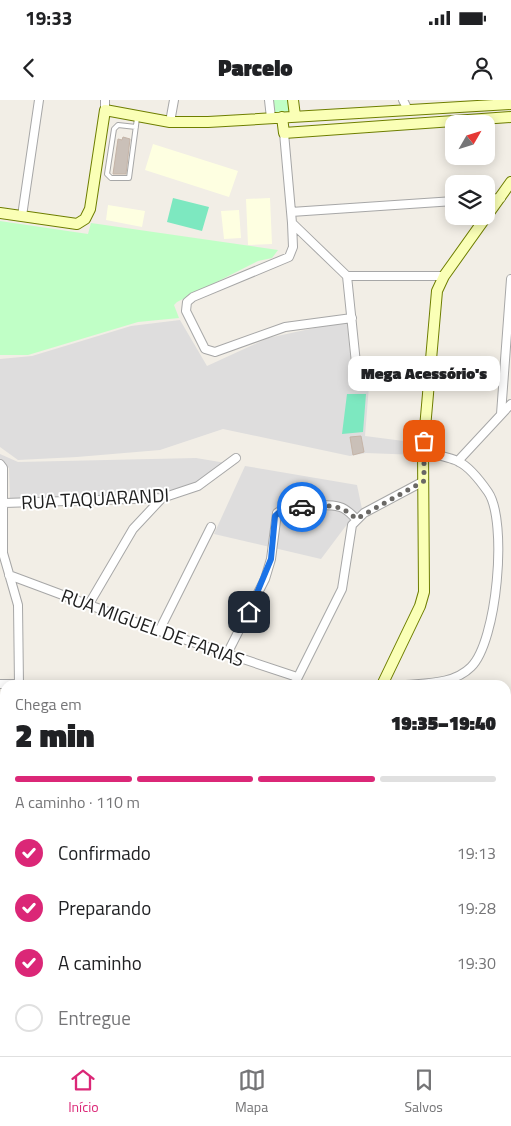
<!DOCTYPE html>
<html lang="pt">
<head>
<meta charset="utf-8">
<style>
  :root { --surface:#fff; --page:#f2f2f2; --text:#202124; --muted:#757577; --line:#e0e0e0; --accent:#db2777 }
  body { margin:0; font-family:"Titillium Web",sans-serif; background:var(--page); color:var(--text); height:100vh; display:flex; flex-direction:column; font-size:19px; white-space:nowrap }
  * { box-sizing:border-box; margin:0 }
  p { font-size:16px; color:var(--muted) }
  .icon { flex:none; width:28px; height:28px; fill:none; stroke:currentColor; stroke-width:2; stroke-linecap:round; stroke-linejoin:round }
  .map { position:relative; flex:1; overflow:hidden }
  .panel { position:absolute; left:0px; top:580px; width:511px; height:376px; display:flex; flex-direction:column; background:var(--surface); border-radius:15px 15px 0 0; box-shadow:0 2px 12px #0003 }
  .panel>* { flex:none }
  .needle { width:32px; rotate:51deg }
  .buttons { position:absolute; left:445px; top:15px; display:grid; gap:10px }
  .buttons a { display:grid; place-items:center; width:50px; height:50px; border-radius:10px; background:var(--surface); box-shadow:0 2px 12px #0003; font-size:25px }
  .pin { position:absolute; display:grid; place-items:center; width:42px; height:42px; color:#fff; margin:-21px; border-radius:10px; box-shadow:0 2px 8px #0006 }
  .courier { position:absolute; display:grid; place-items:center; width:50px; height:50px; margin:-25px; border:4px solid #1a73e8; border-radius:50%; background:#fff; color:#222; box-shadow:0 1px 6px #0007 }
  .bubble { position:absolute; height:35px; border-radius:10px; background:var(--surface); box-shadow:0 2px 12px #0003; font-size:16px; font-weight:800; line-height:35px; text-align:center }
  .overview em { font-style:normal; font-weight:800 }
  .overview div { display:flex; flex-direction:column-reverse }
  .overview { display:flex; align-items:center; justify-content:space-between; height:85px; padding:0 15px }
  h1 { font-size:32px; font-weight:800; line-height:38px }
  .bar { display:grid; grid-template-columns:repeat(4,1fr); gap:8px 5px; align-content:center; height:60px; padding:0 15px }
  .bar i { height:6px; border-radius:4px; background:var(--line) }
  .bar .selected { background:var(--accent) }
  .bar p { grid-column:span 4 }
  ol { padding:0 15px; list-style:none }
  li { display:flex; align-items:center; gap:15px; height:55px }
  li p { margin-inline-start:auto }
  li .icon { padding:5px; border-radius:50%; background:var(--accent); color:#fff; stroke-width:4 }
  li:last-child { color:var(--muted) }
  li i { width:28px; height:28px; border:2px solid var(--line); border-radius:50% }
  .status { display:flex; justify-content:space-between; align-items:center; height:35px; padding:0 25px; background:var(--surface); direction:ltr }
  .status svg { height:14px; fill:currentColor }
  header { display:flex; justify-content:space-between; align-items:center; height:65px; padding:0 15px; background:var(--surface); font-size:22px; font-weight:800 }
  .dock { display:flex; justify-content:space-around; align-items:center; height:70px; border-top:1px solid var(--line); background:var(--surface); font-size:14px; color:var(--muted) }
  .dock a { display:grid; justify-items:center; gap:2px }
  .dock .selected { color:var(--accent) }
  .map>svg:first-child { display:block }
  .residential { fill:#dedddd }
  .education { fill:#feffe1 }
  .park { fill:#c0ffc6 }
  .pitch { fill:#7de8c0 }
  .building { fill:#cac0b8; stroke:#c5b4a7 }
  .lines { fill:none; stroke-linecap:round; stroke-linejoin:round }
  .lane-casing { stroke:#a7a7a7; stroke-width:6 }
  .street-casing { stroke:#a7a7a7; stroke-width:10 }
  .secondary-casing { stroke:#6e7e00; stroke-width:12 }
  .lane { stroke:#fff; stroke-width:4 }
  .street { stroke:#fff; stroke-width:8 }
  .secondary { stroke:#faffb6; stroke-width:10 }
  .done { stroke:#6a6865; stroke-width:5; stroke-dasharray:0 9 }
  .route { stroke:#1a73e8; stroke-width:6 }
  .labels { text-anchor:middle; dominant-baseline:central; stroke-width:4; stroke-linejoin:round; paint-order:stroke }
  .street-label { font-size:19px; fill:#202020; stroke:#fff }
</style>
</head>
<body>
<div class="status"><b>19:33</b><svg viewBox="0 0 49 12"><path d="M0 12V9h3v3zM5 12V6h3v6zM10 12V3h3v9zM15 12V0h3v12zM26 1h20v11H26zM47 4h2v5h-2z"/></svg></div>
<header><svg class="icon" aria-label="back" viewBox="0 0 24 24"><path d="M15 5l-7 7 7 7"/></svg>Parcelo<svg class="icon" aria-label="person" viewBox="0 0 24 24"><circle cx="12" cy="8" r="4"/><path d="M4 21q1-7 8-7t8 7"/></svg></header>
<div class="map">
<svg width="511" height="956" viewBox="0 0 511 956">
  <rect width="100%" height="100%" fill="#f2eee6"/>
  <path class="residential" d="M180,220L207,266L268,238L333,224L347,223L353,282L369,286L365,336L419,343L418,355L366,353L350,356L223,329L160,350L77,357L18,360L0,347V259L32,256L131,226Z
    M0,354L18,362L196,358L226,363L196,385L168,393L10,401L9,368L0,361Z
    M245,366L357,385L362,409L345,427L321,459L214,434Z"/>
  <path class="education" d="M153,44L238,71L229,97L145,70Z
    M270,98L272,144L248,145L246,99Z
    M108,105L145,111L142,127L106,120Z
    M239,110L241,138L224,139L221,111Z"/>
  <path class="park" d="M271,0H291L292,13L272,15Z
    M0,121L88,134L91,123L278,150L272,158L258,161L177,202L174,205L179,218L138,222L28,255H0Z"/>
  <path class="pitch" d="M173,98L209,107L202,131L167,122Z
    M347,294H366L363,332L342,334Z"/>
  <path class="building" d="M123,37L130,39L126,74H113L118,39L122,40Z
    M361,336L364,352L353,355L350,337Z"/>
  <g class="lines">
    <g class="lane-casing">
      <path id="lane" d="M136,27L118,25L114,29L107,74L111,78H129L137,18"/>
    </g>
    <g class="street-casing">
      <path id="street" d="M269,0L271,18
        M403,0L408,10
        M105,10V0
        M170,22L174,0
        M284,33L292,123L347,176H444
        M486,99L501,98
        M291,112L454,101
        M22,116L39,0
        M292,123L293,147L289,157L193,197L187,202L186,211L205,249L215,252L285,227L352,218
        M347,176L357,273
        M378,273L429,270
        M501,314L511,179
        M458,361L511,304
        M0,364L3,368V453L18,505L19,585
        M4,403L162,398L198,386L236,358
        M9,475L159,531L297,577
        M89,504L133,429L162,398
        M159,531L211,427
        M227,554L265,479L271,459L277,413C286,405 328,403 340,407C347,409 351,414 356,419
        M0,584H19
        M294,585L342,489L352,425L364,413L424,381
        M406,585C427,583 454,584 471,567C497,542 508,421 488,392C481,382 470,367 459,362C453,358 432,354 423,351
        M506,659L511,660
        M506,753L511,751
        M0,848H5
        M186,951L187,956
        M309,951V956
        M22,956V951"/>
    </g>
    <g class="secondary-casing">
      <path id="secondary" d="M293,0L295,16
        M282,17L284,33L511,17
        M0,113L77,124L85,119L90,109L105,10L170,22H208L511,4
        M382,585L420,506L424,492L423,351L437,191L444,176L511,82
        M506,879L511,887"/>
    </g>
    <use href="#lane" class="lane"/>
    <use href="#street" class="street"/>
    <use href="#secondary" class="secondary"/>
  </g>
  <g class="lines">
    <path class="done" d="M302,407C325,406 339,402 356,419L424,381V341"/>
    <path class="route" d="M249,512L271,459L275,416L284,408L302,407"/>
  </g>
  <g class="labels">
    <g class="street-label">
      <text transform="translate(95 398) rotate(-3)">RUA TAQUARANDI</text>
      <text transform="translate(153 527) rotate(20)">RUA MIGUEL DE FARIAS</text>
    </g>
  </g>
</svg>
<div class="buttons">
<a><svg class="needle" viewBox="-14 -14 28 28"><path d="M0-13l5 13h-10z" fill="#e53935"/><path d="M0 13l5-13h-10z" fill="#757577"/></svg></a>
<a><svg class="icon" aria-label="layers" viewBox="0 0 24 24"><path d="M12 4l9 5-9 5-9-5zM3 14l9 5 9-5"/></svg></a>
</div>
<div class="pin" style="left:424px;top:341px;background:#ea580c"><svg class="icon" aria-label="bag" viewBox="0 0 24 24"><path d="M5 8h14l-1 12H6zM9 8a3 3 0 0 1 6 0"/></svg></div>
<div class="pin" style="left:249px;top:512px;background:#1f2937"><svg class="icon" aria-label="home" viewBox="0 0 24 24"><path d="M3 11l9-7 9 7M6 9v11h12V9"/></svg></div>
<div class="courier" style="left:302px;top:407px"><svg class="icon" aria-label="car" viewBox="0 0 24 24"><path d="M5 17H2v-5l4-1 3-4h7l3 4 3 1v5h-3M9 17h6M6 11h13"/><circle cx="7" cy="17" r="2"/><circle cx="17" cy="17" r="2"/></svg></div>
<div class="bubble" style="left:348px;top:256px;width:152px">Mega Acessório's</div>
<section class="panel">
<div class="overview"><div><h1>2 min</h1><p>Chega em</p></div><em>19:35–19:40</em></div>
<div class="bar"><i class="selected"></i><i class="selected"></i><i class="selected"></i><i></i><p>A caminho · 110 m</p></div>
<ol>
<li><svg class="icon" aria-label="check" viewBox="0 0 24 24"><path d="M5 12l5 5 9-10"/></svg>Confirmado<p>19:13</p></li>
<li><svg class="icon" aria-label="check" viewBox="0 0 24 24"><path d="M5 12l5 5 9-10"/></svg>Preparando<p>19:28</p></li>
<li><svg class="icon" aria-label="check" viewBox="0 0 24 24"><path d="M5 12l5 5 9-10"/></svg>A caminho<p>19:30</p></li>
<li><i></i>Entregue</li>
</ol>
</section>
</div>
<nav class="dock">
<a class="selected"><svg class="icon" aria-label="home" viewBox="0 0 24 24"><path d="M3 11l9-7 9 7M6 9v11h12V9"/></svg>Início</a>
<a><svg class="icon" aria-label="map" viewBox="0 0 24 24"><path d="M3 6l6-2 6 2 6-2v14l-6 2-6-2-6 2zM9 4v14M15 6v14"/></svg>Mapa</a>
<a><svg class="icon" aria-label="saved" viewBox="0 0 24 24"><path d="M7 4h10v16l-5-4-5 4z"/></svg>Salvos</a>
</nav>
</body>
</html>
